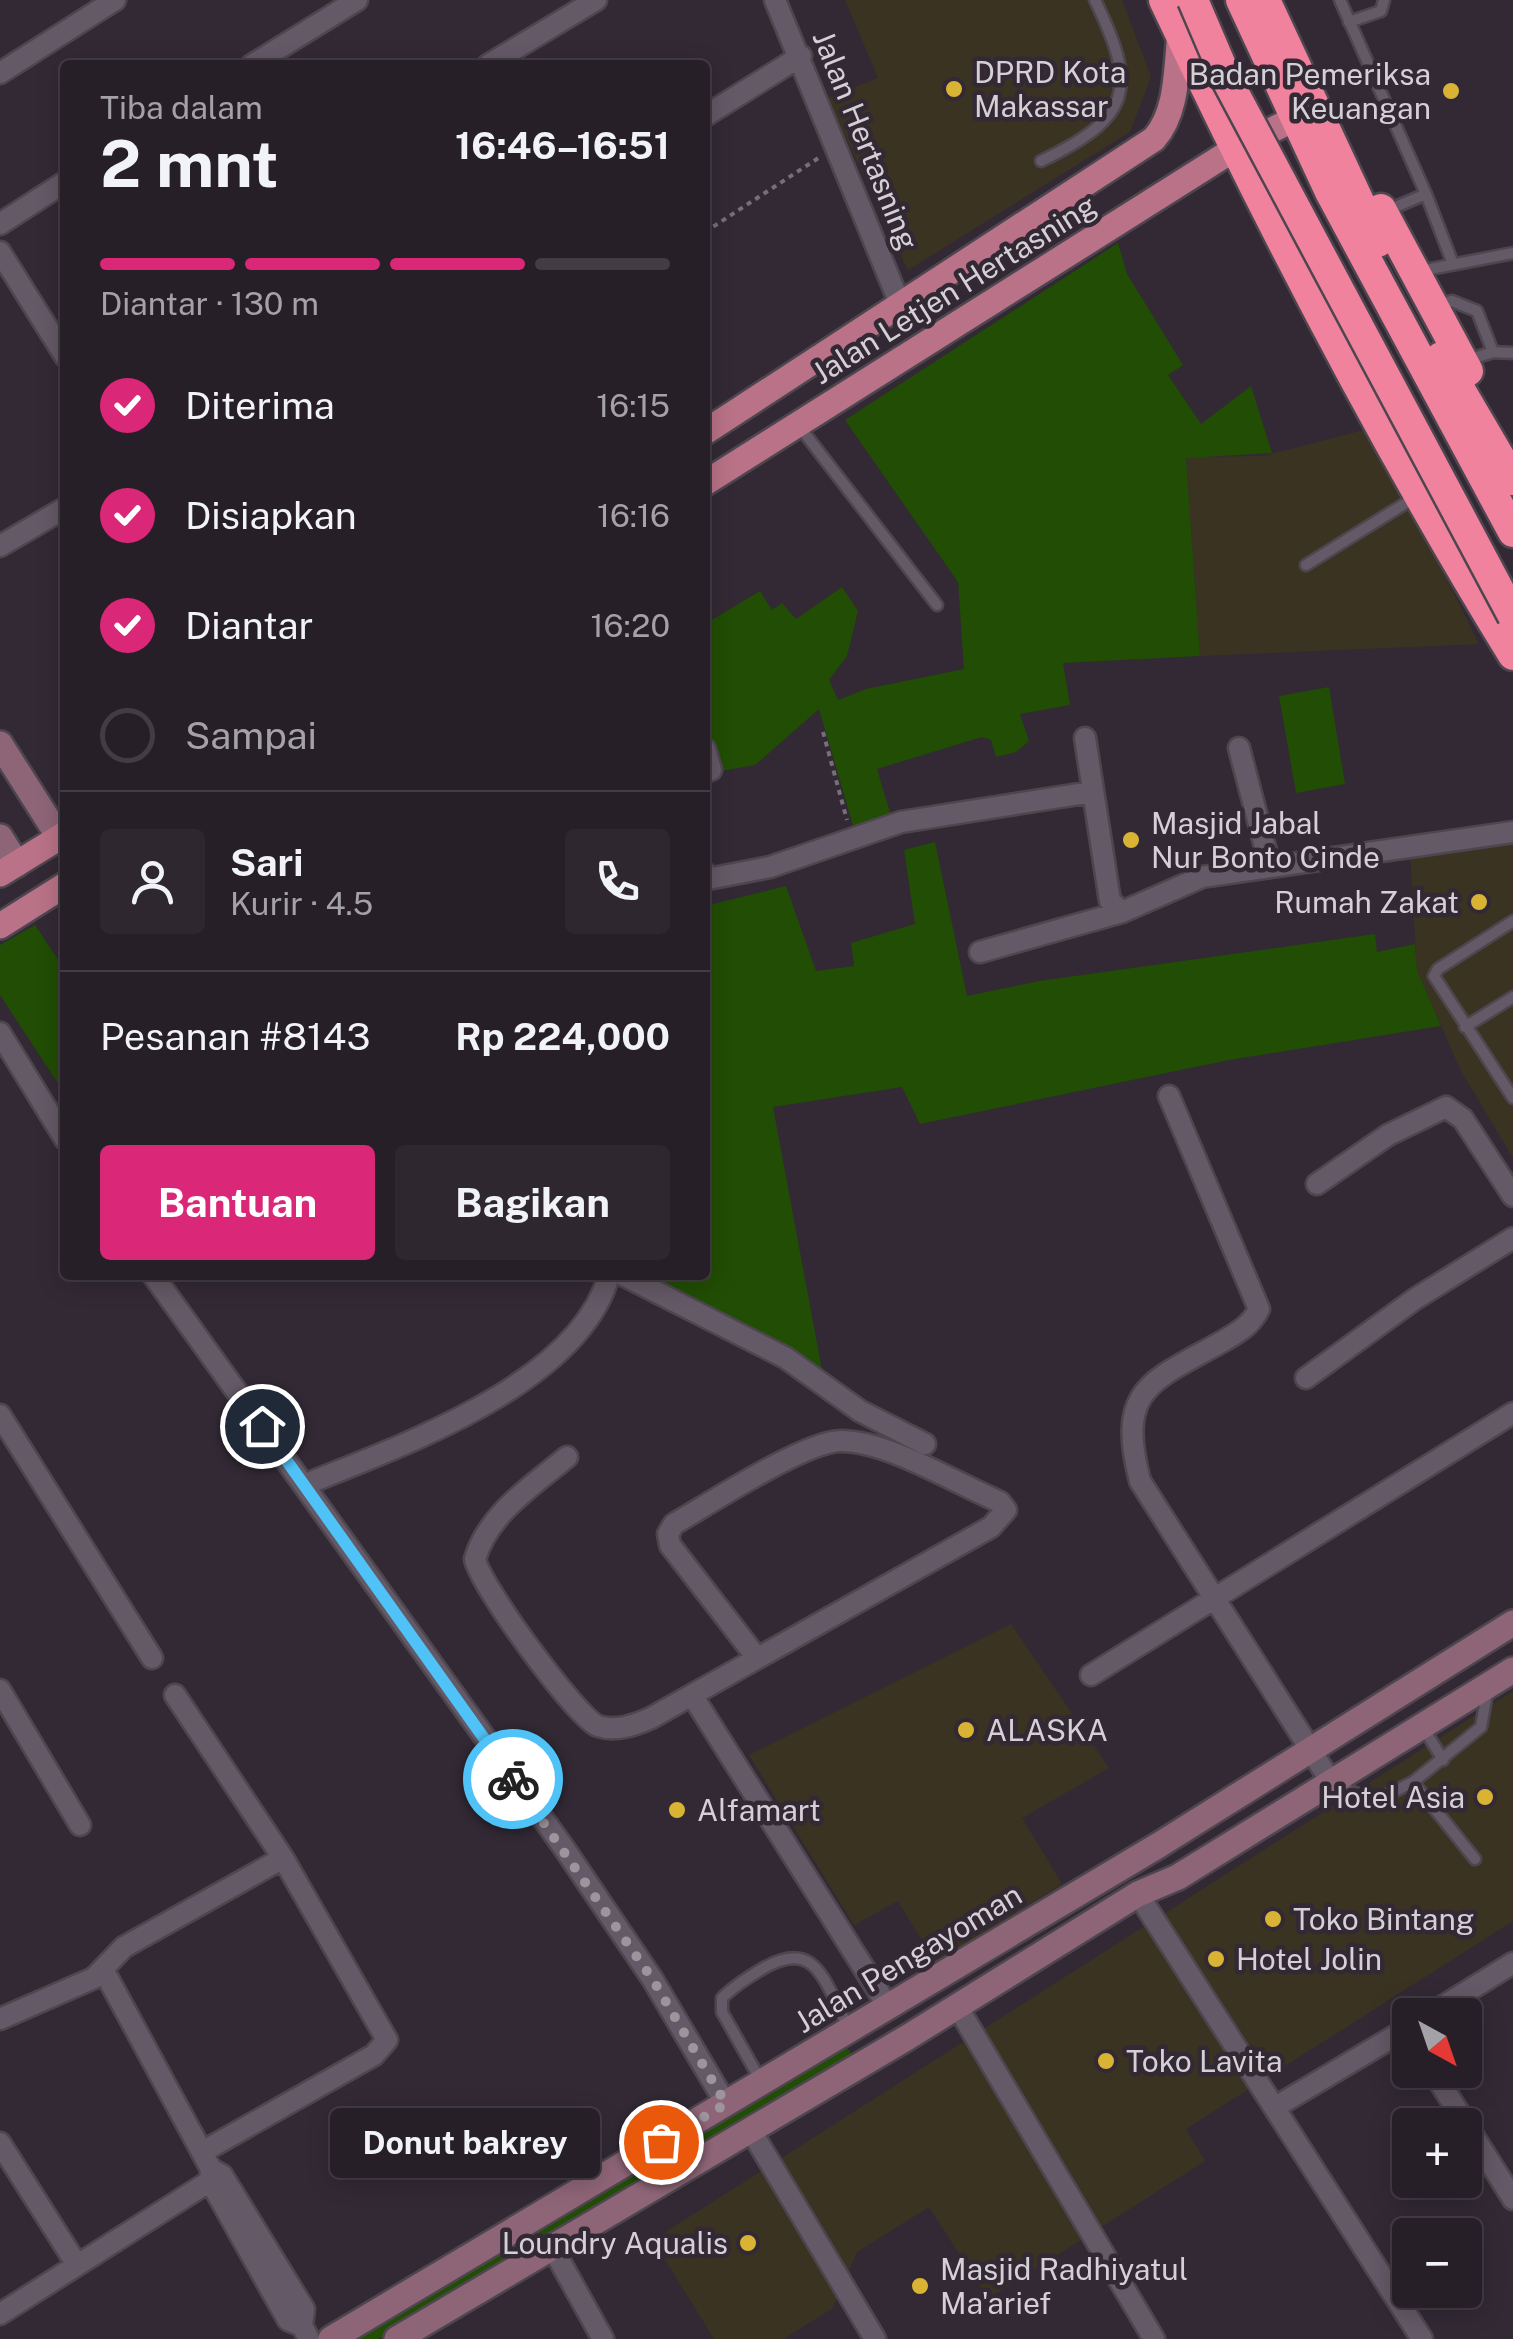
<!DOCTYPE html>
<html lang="id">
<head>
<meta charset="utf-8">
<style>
  :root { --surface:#261f27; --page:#2e272f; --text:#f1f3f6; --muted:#a4a2a7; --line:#423d44; --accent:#db2777 }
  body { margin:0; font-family:"Public Sans",sans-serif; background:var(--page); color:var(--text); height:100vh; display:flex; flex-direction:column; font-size:38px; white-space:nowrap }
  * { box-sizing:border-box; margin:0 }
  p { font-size:32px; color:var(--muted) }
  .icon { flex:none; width:55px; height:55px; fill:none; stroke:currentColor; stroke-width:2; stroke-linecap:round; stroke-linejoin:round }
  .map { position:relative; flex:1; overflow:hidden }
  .details { position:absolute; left:60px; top:60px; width:650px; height:1220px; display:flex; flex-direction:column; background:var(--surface); border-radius:10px; box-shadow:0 5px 25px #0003,0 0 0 2px var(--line) }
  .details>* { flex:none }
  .needle { width:65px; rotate:140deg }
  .fabs { position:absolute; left:1392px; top:1998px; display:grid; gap:20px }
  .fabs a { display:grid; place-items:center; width:90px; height:90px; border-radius:10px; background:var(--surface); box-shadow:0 5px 25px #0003,0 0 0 2px var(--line); font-size:50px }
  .pin { position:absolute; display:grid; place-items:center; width:85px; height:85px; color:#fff; margin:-42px; border:5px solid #fff; border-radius:50%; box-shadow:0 2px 10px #0007 }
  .courier { position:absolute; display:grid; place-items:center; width:100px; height:100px; margin:-50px; border:8px solid #4fc3f7; border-radius:50%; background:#fff; color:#222; box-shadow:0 2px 12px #0007 }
  .bubble { position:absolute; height:70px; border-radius:10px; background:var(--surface); box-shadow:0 5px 25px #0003,0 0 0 2px var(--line); font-size:32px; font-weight:700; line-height:70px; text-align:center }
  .headline em { font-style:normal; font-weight:700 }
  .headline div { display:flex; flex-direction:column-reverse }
  .headline { display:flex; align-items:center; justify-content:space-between; height:170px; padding:0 40px }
  h1 { font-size:65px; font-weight:700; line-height:75px }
  .bar { display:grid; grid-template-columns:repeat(4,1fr); gap:15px 10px; align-content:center; height:120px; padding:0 40px }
  .bar i { height:12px; border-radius:8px; background:var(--line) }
  .bar .current { background:var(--accent) }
  .bar p { grid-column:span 4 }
  .line { display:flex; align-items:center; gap:25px; padding:0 40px; border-top:2px solid var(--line) }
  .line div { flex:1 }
  .round { display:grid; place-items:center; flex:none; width:105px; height:105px; border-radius:10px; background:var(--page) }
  ol { padding:0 40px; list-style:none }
  li { display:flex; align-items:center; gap:30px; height:110px }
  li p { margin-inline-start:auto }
  li .icon { padding:10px; border-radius:50%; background:var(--accent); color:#fff; stroke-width:4 }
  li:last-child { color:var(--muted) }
  li i { width:55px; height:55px; border:5px solid var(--line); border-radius:50% }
  .primary-button { display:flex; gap:20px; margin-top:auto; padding:20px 40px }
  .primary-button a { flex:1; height:115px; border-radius:10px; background:var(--accent); color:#fff; font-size:40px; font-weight:700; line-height:115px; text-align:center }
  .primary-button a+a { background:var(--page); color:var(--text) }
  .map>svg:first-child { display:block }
  .commercial { fill:#3b3322 }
  .green { fill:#214d04 }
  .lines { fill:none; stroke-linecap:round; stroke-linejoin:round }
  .lane-casing { stroke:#4e464f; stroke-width:15 }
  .street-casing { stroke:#4e464f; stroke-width:25 }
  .secondary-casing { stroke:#4e464f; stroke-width:30 }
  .primary-casing { stroke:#4e464f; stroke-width:30 }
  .highway-casing { stroke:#4e464f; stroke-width:35 }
  .path { stroke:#766e78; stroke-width:4; stroke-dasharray:5 5; stroke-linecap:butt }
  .lane { stroke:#645966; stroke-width:10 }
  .street { stroke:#645966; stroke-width:20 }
  .secondary { stroke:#8e6576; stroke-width:25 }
  .primary { stroke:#b97287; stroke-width:25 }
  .highway { stroke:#f1829d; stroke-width:30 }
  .highway-bridge-casing { stroke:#4e464f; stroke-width:35; stroke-linecap:butt }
  .highway-bridge { stroke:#f1829d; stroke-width:30 }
  .done { stroke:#9c959d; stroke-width:10; stroke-dasharray:0 18 }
  .route { stroke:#4fc3f7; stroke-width:12 }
  .poi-dot { fill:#d9b334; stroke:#322934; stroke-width:4 }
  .labels { text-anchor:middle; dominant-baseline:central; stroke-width:9; stroke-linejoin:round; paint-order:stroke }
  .poi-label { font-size:30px; fill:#d5cfd6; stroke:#322934; text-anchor:start }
  .street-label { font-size:30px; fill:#d5cfd6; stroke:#322934 }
</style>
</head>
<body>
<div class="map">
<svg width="1513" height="2339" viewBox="0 0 1513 2339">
  <rect width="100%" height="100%" fill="#322934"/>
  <path class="commercial" d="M845,0H1122L1151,77L1130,132L908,270L827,98L878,78Z
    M1372,428L1479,644L1200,656L1186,457L1263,456Z
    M1513,842V1158L1460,1069L1417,970L1410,850Z
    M1011,1624L1109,1768L1022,1818L1062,1884L935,1962L898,1901L854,1925L749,1755Z
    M1513,1691V1921L1186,2129L1205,2161L988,2299L929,2207L857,2252L832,2309L783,2339H714L653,2240Z"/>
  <path class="green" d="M1118,243L1127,274L1183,365L1168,375L1201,424L1251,386L1272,453L1186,458L1200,656L1063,663L1070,705L1020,714L1029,741L1016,752L996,757L991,740L982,737L877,769L894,826L857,839L819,709L755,765L721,771L705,717V624L760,591L772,610L782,603L796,619L842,587L858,611L847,656L829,680L838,700L866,689L964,669L958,582L845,420Z
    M1329,687L1345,784L1296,793L1279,696Z
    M935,842L967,996L1039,981L1375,934L1377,952L1415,944L1417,970L1441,1026L1229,1060L920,1124L902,1087L773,1107L822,1370L637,1275H705V906L786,886L816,971L854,966L851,943L915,924L904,850Z
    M35,925L65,970V1094L0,995V945Z
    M846,2046L851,2053L845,2060L379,2339H345Z"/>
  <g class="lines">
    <g class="lane-casing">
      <path id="lane" d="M1340,0L1426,194L1453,264
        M1349,22L1381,11L1384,0
        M1041,161C1132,117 1138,89 1095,0
        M1386,211L1426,194
        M1420,271L1513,253
        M1438,304L1452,301L1477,311L1493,352L1468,360
        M1493,352L1513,353
        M799,426L937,605
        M1306,565L1414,498
        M1513,921L1438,969L1434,976L1513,1098
        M1465,1027L1513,997
        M1423,1727L1443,1760
        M1413,1782L1475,1859
        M1336,1785L1375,1801L1413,1782L1481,1727L1488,1688
        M761,2081L722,2012V1998C734,1986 747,1978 762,1969C818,1936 824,1984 849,2028"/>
    </g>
    <g class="street-casing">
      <path id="street" d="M775,0L900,304
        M252,65L357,0
        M488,65L596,0
        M0,73L115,0
        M705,116L801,56
        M0,224L65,182
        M0,252L65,356
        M0,546L65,508
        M1085,738L1110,901L1122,912
        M1239,748L1270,866
        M705,749L711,770L705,772
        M705,873L708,879L770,867L901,822L1092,792
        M980,952L1122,912L1202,877L1513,832
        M0,1033L65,1139
        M1169,1096L1259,1309C1251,1325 1240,1331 1225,1340C1151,1382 1116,1387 1140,1481L1331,1782
        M1317,1184L1388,1135L1446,1107L1463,1119L1513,1196
        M153,1275L564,1848L653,1980L726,2104
        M623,1275L786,1358L860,1411L925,1444
        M1306,1378L1415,1299L1513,1238
        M0,1415L152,1658
        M567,1457C533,1485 488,1514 475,1559C479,1584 576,1717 598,1726C616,1732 635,1725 651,1718L991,1527L1006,1510L1000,1502C955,1483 888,1441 841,1441C805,1441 709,1504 674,1524L668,1534L670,1545L757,1658
        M304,1485C399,1446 579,1385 609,1275
        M1091,1675L1513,1413
        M0,1690L80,1825
        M175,1695L283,1858L387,2040L374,2055L202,2152
        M692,1695L887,2005
        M1138,1894L1422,2339
        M104,1971L211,2169L210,2181L288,2320L302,2326L309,2339
        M957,2006L1154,2339
        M1429,2015L1513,1963
        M0,2019L94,1978L124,1947L283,1858
        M1432,2070L1513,2199
        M1277,2106L1410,2027
        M750,2129L875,2339
        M0,2143L77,2265
        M211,2169L222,2175L304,2309L302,2326
        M552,2247L603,2339
        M0,2314L218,2176"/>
    </g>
    <g class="secondary-casing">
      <path id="secondary" d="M0,744L59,837
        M0,837L17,864
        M331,2339L1159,1845L1513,1623
        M397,2339L908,2037L1138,1894L1178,1877L1513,1670"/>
    </g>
    <g class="primary-casing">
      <path id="primary" d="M705,432L1154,139C1178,112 1176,69 1180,34
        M705,483L1236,148L1294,119
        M0,874L65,834
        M0,926L65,885"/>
    </g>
    <g class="highway-casing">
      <path id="highway" d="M1164,0C1269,223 1384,445 1513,655
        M1241,0L1330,192L1513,532
        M1265,0L1378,242
        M1381,209L1468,371
        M1441,357L1513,480"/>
    </g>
    <path class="path" d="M705,232L820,157
      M823,732L847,820"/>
    <use href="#lane" class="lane"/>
    <use href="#street" class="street"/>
    <use href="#secondary" class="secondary"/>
    <use href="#primary" class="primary"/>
    <use href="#highway" class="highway"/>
    <g class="highway-bridge-casing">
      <path id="highway-bridge" d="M1193,0L1228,82L1513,616"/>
    </g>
    <use href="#highway-bridge" class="highway-bridge"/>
  </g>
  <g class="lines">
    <path class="done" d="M513,1779L653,1980L726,2104L661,2142"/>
    <path class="route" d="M262,1426L513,1779"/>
  </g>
  <g class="poi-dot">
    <circle cx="954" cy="89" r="10"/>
    <circle cx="1451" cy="91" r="10"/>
    <circle cx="1131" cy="840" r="10"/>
    <circle cx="1479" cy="902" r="10"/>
    <circle cx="966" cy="1730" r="10"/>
    <circle cx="1485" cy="1797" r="10"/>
    <circle cx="677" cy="1810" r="10"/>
    <circle cx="1273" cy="1919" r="10"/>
    <circle cx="1216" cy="1959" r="10"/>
    <circle cx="1106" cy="2061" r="10"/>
    <circle cx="748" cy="2243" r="10"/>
    <circle cx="920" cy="2286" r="10"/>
  </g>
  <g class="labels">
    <g class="poi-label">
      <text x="974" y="72">DPRD Kota<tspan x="974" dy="34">Makassar</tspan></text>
      <text x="1431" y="74" text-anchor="end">Badan Pemeriksa<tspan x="1431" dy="34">Keuangan</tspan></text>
      <text x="1151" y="823">Masjid Jabal<tspan x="1151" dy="34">Nur Bonto Cinde</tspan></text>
      <text x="1459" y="902" text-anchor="end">Rumah Zakat</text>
      <text x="986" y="1730">ALASKA</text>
      <text x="1465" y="1797" text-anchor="end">Hotel Asia</text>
      <text x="697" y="1810">Alfamart</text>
      <text x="1293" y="1919">Toko Bintang</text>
      <text x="1236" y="1959">Hotel Jolin</text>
      <text x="1126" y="2061">Toko Lavita</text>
      <text x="728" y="2243" text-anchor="end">Loundry Aqualis</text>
      <text x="940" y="2269">Masjid Radhiyatul<tspan x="940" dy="34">Ma'arief</tspan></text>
    </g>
    <g class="street-label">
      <text transform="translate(866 140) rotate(68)">Jalan Hertasning</text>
      <text transform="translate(954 289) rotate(-32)">Jalan Letjen Hertasning</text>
      <text transform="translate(908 1958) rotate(-31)">Jalan Pengayoman</text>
    </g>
  </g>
</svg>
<div class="fabs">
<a><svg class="needle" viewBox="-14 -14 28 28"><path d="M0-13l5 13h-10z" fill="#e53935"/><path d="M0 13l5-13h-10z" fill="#a4a2a7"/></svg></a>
<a>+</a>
<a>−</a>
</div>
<div class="pin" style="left:661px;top:2142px;background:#ea580c"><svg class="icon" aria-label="bag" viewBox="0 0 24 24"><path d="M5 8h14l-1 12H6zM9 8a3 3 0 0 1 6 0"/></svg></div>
<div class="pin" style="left:262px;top:1426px;background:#1f2937"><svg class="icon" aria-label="home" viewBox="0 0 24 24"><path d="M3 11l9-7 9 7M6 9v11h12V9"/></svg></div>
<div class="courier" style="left:513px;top:1779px"><svg class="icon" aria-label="bike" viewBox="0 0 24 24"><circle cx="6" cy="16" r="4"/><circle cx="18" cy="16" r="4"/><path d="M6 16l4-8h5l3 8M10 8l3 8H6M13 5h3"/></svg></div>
<div class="bubble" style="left:330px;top:2108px;width:270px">Donut bakrey</div>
<section class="details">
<div class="headline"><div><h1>2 mnt</h1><p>Tiba dalam</p></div><em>16:46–16:51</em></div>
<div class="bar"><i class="current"></i><i class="current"></i><i class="current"></i><i></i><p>Diantar · 130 m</p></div>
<ol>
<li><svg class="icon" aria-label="check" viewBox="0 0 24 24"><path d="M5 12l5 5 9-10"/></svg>Diterima<p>16:15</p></li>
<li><svg class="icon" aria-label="check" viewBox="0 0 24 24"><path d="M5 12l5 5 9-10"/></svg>Disiapkan<p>16:16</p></li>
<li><svg class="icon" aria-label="check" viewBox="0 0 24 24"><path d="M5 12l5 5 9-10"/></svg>Diantar<p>16:20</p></li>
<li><i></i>Sampai</li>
</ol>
<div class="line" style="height:180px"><a class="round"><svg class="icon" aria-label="person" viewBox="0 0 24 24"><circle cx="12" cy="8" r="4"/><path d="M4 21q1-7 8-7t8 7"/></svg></a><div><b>Sari</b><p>Kurir · 4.5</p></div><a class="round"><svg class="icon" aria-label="phone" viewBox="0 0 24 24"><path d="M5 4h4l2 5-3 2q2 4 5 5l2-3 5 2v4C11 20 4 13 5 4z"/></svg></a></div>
<div class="line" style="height:130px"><div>Pesanan #8143</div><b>Rp 224,000</b></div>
<div class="primary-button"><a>Bantuan</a><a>Bagikan</a></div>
</section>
</div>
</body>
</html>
